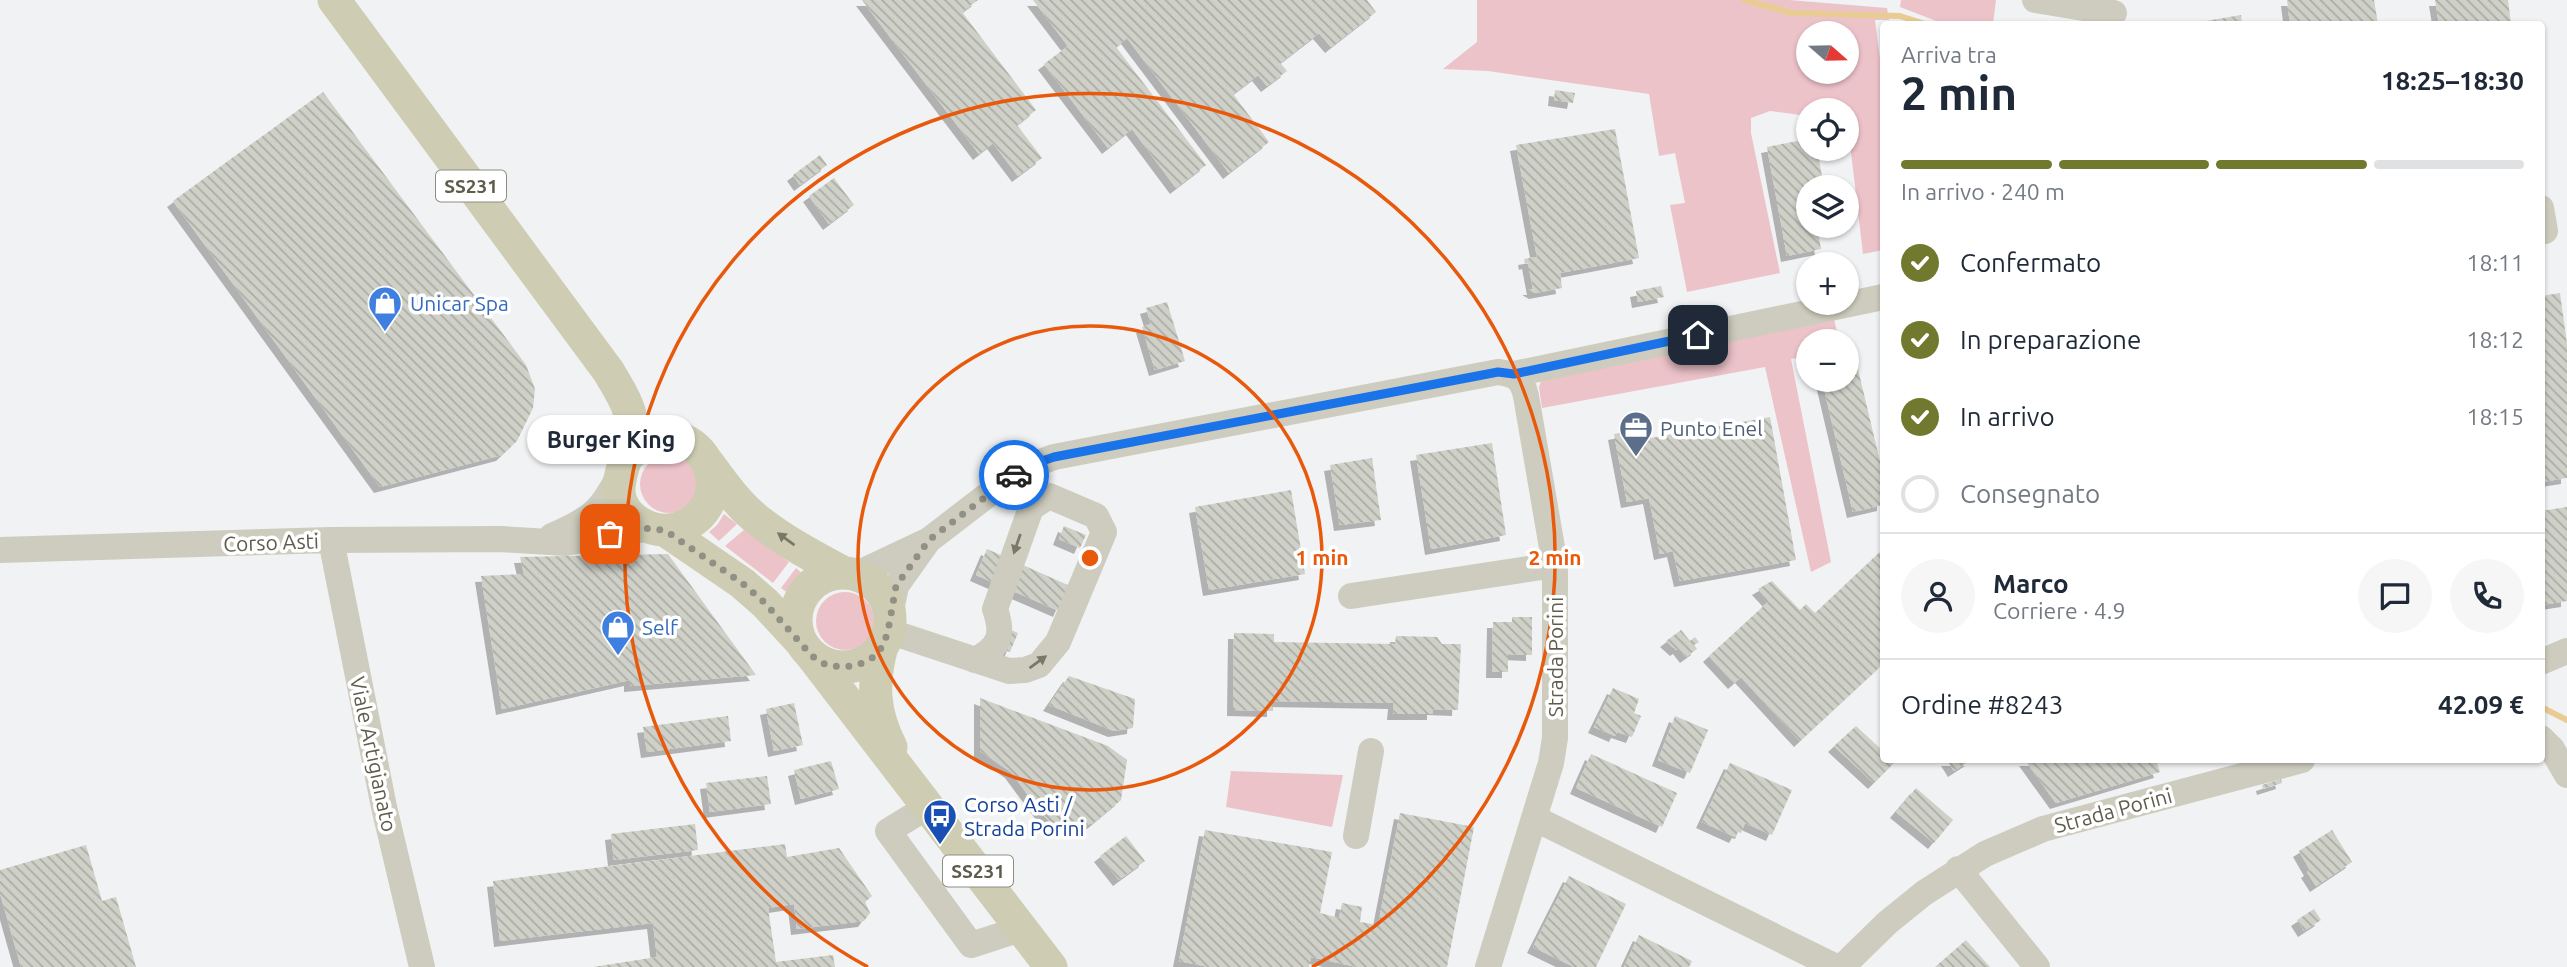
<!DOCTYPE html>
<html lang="it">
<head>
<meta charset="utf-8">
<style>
  :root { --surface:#fff; --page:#f6f6f7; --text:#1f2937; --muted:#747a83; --line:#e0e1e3; --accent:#71792e }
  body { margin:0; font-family:Ubuntu,sans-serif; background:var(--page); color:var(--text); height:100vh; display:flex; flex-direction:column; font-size:26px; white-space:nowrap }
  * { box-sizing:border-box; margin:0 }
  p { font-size:23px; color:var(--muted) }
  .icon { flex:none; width:38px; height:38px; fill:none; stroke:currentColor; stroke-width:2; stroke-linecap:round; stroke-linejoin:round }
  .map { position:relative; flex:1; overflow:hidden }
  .panel { position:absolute; left:1880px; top:21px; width:665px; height:742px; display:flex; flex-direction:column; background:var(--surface); border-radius:7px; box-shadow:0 2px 5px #0004 }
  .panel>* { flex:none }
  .needle { width:46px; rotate:110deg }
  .tools { position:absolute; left:1796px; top:21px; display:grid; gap:14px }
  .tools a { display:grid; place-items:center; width:63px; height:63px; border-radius:50%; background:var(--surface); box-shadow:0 2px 5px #0004; font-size:35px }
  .pin { position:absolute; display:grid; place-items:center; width:60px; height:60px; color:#fff; margin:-30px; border-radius:14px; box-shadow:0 4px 10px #0006 }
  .courier { position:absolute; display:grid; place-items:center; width:70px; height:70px; margin:-35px; border:5px solid #1a73e8; border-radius:50%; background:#fff; color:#222; box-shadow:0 2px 9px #0007 }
  .bubble { position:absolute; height:49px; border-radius:24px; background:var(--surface); box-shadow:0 2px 5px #0004; font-size:23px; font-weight:600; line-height:49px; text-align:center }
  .headline em { font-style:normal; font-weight:600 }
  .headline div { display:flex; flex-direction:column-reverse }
  .headline { display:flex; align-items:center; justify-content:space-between; height:119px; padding:0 21px }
  h1 { font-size:46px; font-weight:600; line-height:52px }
  .bar { display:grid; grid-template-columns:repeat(4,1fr); gap:10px 7px; align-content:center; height:84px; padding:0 21px }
  .bar i { height:9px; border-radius:5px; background:var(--line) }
  .bar .current { background:var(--accent) }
  .bar p { grid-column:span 4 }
  .line { display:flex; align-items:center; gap:18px; padding:0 21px; border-top:2px solid var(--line) }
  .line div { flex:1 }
  .round { display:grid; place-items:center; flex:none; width:74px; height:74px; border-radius:37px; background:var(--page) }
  ol { padding:0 21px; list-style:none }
  li { display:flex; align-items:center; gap:21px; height:77px }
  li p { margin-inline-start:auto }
  li .icon { padding:7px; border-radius:50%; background:var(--accent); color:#fff; stroke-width:4 }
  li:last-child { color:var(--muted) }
  li i { width:38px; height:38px; border:4px solid var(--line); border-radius:50% }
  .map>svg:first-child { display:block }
  .green { fill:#edc3ca; fill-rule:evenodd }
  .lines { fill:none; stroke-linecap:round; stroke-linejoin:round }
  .stream { stroke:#e8cc93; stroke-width:6 }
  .building { fill:url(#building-back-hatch); filter:url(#shadow) }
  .minor { stroke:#cdccbe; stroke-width:26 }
  .major { stroke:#cecdb3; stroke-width:33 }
  .oneway { fill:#7a7864 }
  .oneway2 { fill:#7a7867 }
  .done { stroke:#919085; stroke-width:7; stroke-dasharray:0 12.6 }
  .route { stroke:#1a73e8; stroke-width:9 }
  .ring { fill:none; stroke:#e8590c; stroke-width:3.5 }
  .labels { text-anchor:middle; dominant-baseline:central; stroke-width:7; stroke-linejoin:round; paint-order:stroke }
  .shield { fill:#fff; stroke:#8e8d80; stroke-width:2 }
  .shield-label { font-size:19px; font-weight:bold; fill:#5e5c4a }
  .shop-label { font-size:21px; fill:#366cbe; stroke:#fff; text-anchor:start }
  .service-label { font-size:21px; fill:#4e5e75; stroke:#fff; text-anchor:start }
  .street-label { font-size:21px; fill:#5e5c4a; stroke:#fff }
  .transit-label { font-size:21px; fill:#164399; stroke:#fff; text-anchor:start }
  .centre { fill:#e8590c; stroke:#fff; stroke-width:3.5 }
  .ring-label { font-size:21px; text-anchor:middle; font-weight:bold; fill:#e8590c; stroke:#fff; stroke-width:7; stroke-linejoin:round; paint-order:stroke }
</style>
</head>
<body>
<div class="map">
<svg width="2567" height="967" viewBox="0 0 2567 967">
  <defs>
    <pattern id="building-back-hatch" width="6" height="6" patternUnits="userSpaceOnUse" patternTransform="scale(1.75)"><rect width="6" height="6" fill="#cfd0c8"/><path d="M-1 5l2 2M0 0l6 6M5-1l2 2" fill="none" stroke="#abaca4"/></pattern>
    <filter id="shadow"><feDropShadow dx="-6" dy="6" stdDeviation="0" flood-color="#0004"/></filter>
  </defs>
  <rect width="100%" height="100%" fill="#f1f2f3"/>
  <path class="green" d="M1477,0H1789L1887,8L1889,20H1875L1883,82V250L1863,254L1846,110H1808V116L1770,111L1751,118V133L1780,273L1687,292L1670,205L1685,203L1675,153L1659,156L1649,94L1488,71L1443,69L1477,42ZM1846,33V72H1808V33Z
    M1901,0H1996L1993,24H1944L1900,7Z
    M1834,319L1839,341H1808V356L1791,359L1831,562L1811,572L1765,367L1542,408L1539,387L1542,378Z
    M640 484a29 29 0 1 1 58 0a29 29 0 1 1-58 0Z
    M724,514L737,524L719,541L709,532L717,525Z
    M745,529L789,562L773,583L725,546Z
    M796,568L803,574L789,594L781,588Z
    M816 621a29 29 0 1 1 58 0a29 29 0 1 1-58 0Z
    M1231,771L1343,775L1332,827L1226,807Z"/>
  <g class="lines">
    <path class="stream" d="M1744,0L1791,13L1900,16L1925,24
      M2541,707L2567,720"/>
  </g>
  <path class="building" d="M862,0H978L962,12L1036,110L1017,125L1042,158L1018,176L993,143L979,154Z
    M1033,0H1367L1376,12L1331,47L1319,33L1280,63L1287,71L1267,86L1258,75L1233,94L1269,142L1229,173L1127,38L1116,47L1206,165L1176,188L1132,129L1108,148L1044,64L1068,46Z
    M2287,0H2374L2378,24H2290Z
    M2435,0H2508L2511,24H2439Z
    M2241,15L2242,24H2194V23Z
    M1555,90L1575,93L1573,103L1554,100Z
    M323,92L526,365L535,389L533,408L517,441L502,455L380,487L173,201Z
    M1615,129L1639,258L1560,273L1562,288L1535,293L1528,289H1533L1528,263L1525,264L1524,259L1537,257L1516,145Z
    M1808,139V149H1817L1824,187H1808V226H1817L1821,249L1787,256L1767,147Z
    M820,155L827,165L800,185L793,175Z
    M834,178L854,205L829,224L809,196Z
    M1661,286L1664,297L1638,302L1636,291Z
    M2560,293L2567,344V478L2541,482V296Z
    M1167,302L1185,361L1155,370L1142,327L1151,324L1146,308Z
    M1857,365L1883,474V505L1853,512L1822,380H1846V368Z
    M1770,417L1796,560L1680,581L1673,551L1660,554L1649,498L1627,502L1614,434L1650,427L1651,438Z
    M1492,443L1506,535L1431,549L1416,455Z
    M1372,458L1381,520L1340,525L1330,465Z
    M1291,490L1305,574L1209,590L1195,507Z
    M2567,507V601L2541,605V511Z
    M1064,526L1086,535L1080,548L1059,539Z
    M987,549L1070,586L1059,611L976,575Z
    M1883,549V664L1800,741L1741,677L1734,683L1709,656L1769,601L1758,589L1772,581L1800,610L1806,604L1815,613Z
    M668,554L756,675L630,686V680L502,709L481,576L524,574L520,557Z
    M1512,617H1532V655L1508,654V672H1492L1493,622H1512Z
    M999,625L1018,633L1010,652L999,647Z
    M1681,630L1690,641L1695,637L1699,642L1694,645L1697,649L1686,657L1679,648L1676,650L1666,641Z
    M1234,633L1274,634V642L1395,644L1396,636L1437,637L1442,644H1461L1458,710L1433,709V714H1393L1394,703L1273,701V711L1233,710Z
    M1069,676L1135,699L1133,728L1114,731L1049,705Z
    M1613,688L1639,699L1634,713L1641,716L1632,737L1617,732L1615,736L1594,727Z
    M980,698L1108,746L1127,760L1121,800L1093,823L1062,833L1042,814L1011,772L980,751Z
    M794,703L803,745L774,751L766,709Z
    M728,716L731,741L647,752L643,727Z
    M1675,716L1708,730L1690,773L1658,760Z
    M1856,726L1883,751V760H1892L1895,762L1874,783L1834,746Z
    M1591,754L1677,793L1662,827L1576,788Z
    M1947,760H1971L1954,771Z
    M2025,760H2156L2160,772L2056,803Z
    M831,761L839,789L801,799L794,770Z
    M1730,763L1792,790L1772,835L1745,823L1741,833L1738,832L1735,837L1702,822Z
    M767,776L771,804L710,812L706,783Z
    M2281,779L2282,783L2263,789L2262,785Z
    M1916,788L1953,820L1934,843L1896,812Z
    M1400,813L1474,827L1447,967H1357L1311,957L1309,967H1209L1179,961L1205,830L1332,852L1320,913L1339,918L1342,903L1362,907L1360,922L1378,925Z
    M695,824L698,850L614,860L611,834Z
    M2332,830L2352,862L2316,886L2307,872L2310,870L2299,851Z
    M1126,836L1145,861L1119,880L1100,856Z
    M785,844L787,857L839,848L872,896L865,902L870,913L864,921L797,929L794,904L768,908L776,962L833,955L835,967H593L657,957L653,923L500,941L493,881Z
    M86,845L102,901L116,897L136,967H21L0,893V870Z
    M1569,876L1626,904L1596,967H1574L1533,947Z
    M2314,909L2321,920L2304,931L2297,920Z
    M1639,935L1692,961L1689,967H1624Z
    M1966,940L1990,967H1935Z"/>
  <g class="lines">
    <path class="minor" d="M2035,0L2114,13
      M2541,208L2545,231
      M1514,374L1883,297
      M552,536C591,519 602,511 620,473
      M331,540L384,807L422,967
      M0,550L331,540L500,539L566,543L650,528
      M855,575L929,540L1020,470L1054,457L1498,372C1515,374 1522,378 1526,396L1555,565V738L1551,763L1488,967
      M1351,596L1555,565
      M890,615L896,586L928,541
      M888,631L1009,671L1025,670L1039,665L1058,642L1104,532L1096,516L1049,496L1031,508L995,609C1004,635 1000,647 975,660
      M2541,662L2567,651
      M2541,738L2552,749L2567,775
      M929,806L888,831L971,945L1021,929
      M1534,818L1836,967
      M1356,836L1371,751
      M1958,869L2037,967
      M1842,967L1887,923L1924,893L1985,854L2043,829L2302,760"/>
    <path class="major" d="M334,0L609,372C619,390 633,409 632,431C630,463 599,498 640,523C654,531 671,533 686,525C748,492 688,395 627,457
      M708,463C722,482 736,502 755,518C782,540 814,557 844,573
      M666,531L742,583L765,603L802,643
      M796 620a47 47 0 1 1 94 0a47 47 0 1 1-94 0Z
      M882,646C872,683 873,712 891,747
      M812,656L1051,967"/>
  </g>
  <defs><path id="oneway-solid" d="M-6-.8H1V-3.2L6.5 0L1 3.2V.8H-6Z" transform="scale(1.75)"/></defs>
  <use class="oneway" href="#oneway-solid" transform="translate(786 539) rotate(-144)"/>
  <g class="oneway2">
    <use href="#oneway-solid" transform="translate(1017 544) rotate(109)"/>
    <use href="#oneway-solid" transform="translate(1038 662) rotate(-36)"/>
  </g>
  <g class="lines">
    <path class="done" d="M610,534L650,528L666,531L742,583L765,603L812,656L826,665L842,667L858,665L872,658L883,646L888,631L896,586L929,540L1014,475"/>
    <path class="route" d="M1014,475L1036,463L1054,457L1498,372L1514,374L1698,335"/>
  </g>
  <g class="ring">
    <circle cx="1090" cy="558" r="232"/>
    <path d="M868 967A465 465 0 1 1 1312 967"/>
  </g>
  <defs>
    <g id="shop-pin" transform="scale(1.75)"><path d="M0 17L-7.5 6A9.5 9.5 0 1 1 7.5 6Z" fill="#3f7fe0" stroke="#fff"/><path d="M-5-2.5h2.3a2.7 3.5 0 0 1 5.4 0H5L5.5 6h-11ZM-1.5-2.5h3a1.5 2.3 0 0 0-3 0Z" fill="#fff"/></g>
    <g id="office-pin" transform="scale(1.75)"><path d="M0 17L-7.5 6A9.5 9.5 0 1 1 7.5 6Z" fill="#5c6f8a" stroke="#fff"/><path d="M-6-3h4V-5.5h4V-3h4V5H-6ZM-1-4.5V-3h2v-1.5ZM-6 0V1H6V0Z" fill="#fff"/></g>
    <g id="bus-pin" transform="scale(1.75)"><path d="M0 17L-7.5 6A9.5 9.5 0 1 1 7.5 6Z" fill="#1a4fb4" stroke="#fff"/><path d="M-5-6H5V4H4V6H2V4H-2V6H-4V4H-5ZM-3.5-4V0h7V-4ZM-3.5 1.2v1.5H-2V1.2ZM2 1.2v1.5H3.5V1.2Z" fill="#fff"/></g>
  </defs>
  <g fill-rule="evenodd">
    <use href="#shop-pin" x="385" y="303"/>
    <use href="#office-pin" x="1636" y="428"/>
    <use href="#shop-pin" x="618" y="627"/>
    <use href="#bus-pin" x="940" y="816"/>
  </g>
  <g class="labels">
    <g class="shield">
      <rect x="436" y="170.5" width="70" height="31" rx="5"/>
      <rect x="943" y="855.5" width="70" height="31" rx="5"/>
    </g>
    <g class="shield-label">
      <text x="471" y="186">SS231</text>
      <text x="978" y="871">SS231</text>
    </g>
    <g class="shop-label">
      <text x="410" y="303">Unicar Spa</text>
      <text x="642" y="627">Self</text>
    </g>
    <g class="service-label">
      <text x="1660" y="428">Punto Enel</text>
    </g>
    <g class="street-label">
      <text transform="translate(271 542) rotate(-2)">Corso Asti</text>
      <text transform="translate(1555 657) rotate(-90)">Strada Porini</text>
      <text transform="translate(374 754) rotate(78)">Viale Artigianato</text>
      <text transform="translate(2113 810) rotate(-15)">Strada Porini</text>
    </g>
    <g class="transit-label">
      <text x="964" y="804">Corso Asti /<tspan x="964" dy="24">Strada Porini</tspan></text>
    </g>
  </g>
  <circle cx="1090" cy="558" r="10" class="centre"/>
  <g class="ring-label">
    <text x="1322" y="565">1 min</text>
    <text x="1555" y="565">2 min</text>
  </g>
</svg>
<div class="tools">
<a><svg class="needle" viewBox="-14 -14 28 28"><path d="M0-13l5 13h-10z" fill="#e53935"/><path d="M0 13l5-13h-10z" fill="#747a83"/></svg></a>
<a><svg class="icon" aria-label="locate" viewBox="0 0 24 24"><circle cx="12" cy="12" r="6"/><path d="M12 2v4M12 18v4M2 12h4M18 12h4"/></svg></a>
<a><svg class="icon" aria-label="layers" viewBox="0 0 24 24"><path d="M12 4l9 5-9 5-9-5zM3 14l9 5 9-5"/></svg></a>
<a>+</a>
<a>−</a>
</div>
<div class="pin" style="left:610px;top:534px;background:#ea580c"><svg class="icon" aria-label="bag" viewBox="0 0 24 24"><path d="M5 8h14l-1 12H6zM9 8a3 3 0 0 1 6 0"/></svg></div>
<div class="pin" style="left:1698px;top:335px;background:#1f2937"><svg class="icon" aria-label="home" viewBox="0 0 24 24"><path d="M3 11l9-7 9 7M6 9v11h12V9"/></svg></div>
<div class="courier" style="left:1014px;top:475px"><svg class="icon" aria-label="car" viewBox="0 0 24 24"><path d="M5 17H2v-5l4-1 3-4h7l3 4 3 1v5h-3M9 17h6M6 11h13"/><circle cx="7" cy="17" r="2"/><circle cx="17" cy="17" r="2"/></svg></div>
<div class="bubble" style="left:527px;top:415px;width:168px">Burger King</div>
<section class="panel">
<div class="headline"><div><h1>2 min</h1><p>Arriva tra</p></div><em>18:25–18:30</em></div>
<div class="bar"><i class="current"></i><i class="current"></i><i class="current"></i><i></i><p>In arrivo · 240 m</p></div>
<ol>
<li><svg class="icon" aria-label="check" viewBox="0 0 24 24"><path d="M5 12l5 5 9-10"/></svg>Confermato<p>18:11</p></li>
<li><svg class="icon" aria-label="check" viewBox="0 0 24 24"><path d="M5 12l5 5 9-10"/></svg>In preparazione<p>18:12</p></li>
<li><svg class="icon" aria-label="check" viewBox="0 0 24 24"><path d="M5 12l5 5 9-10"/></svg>In arrivo<p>18:15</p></li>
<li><i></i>Consegnato</li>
</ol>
<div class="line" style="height:126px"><a class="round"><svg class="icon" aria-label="person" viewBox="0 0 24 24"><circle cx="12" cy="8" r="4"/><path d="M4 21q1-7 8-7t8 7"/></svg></a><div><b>Marco</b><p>Corriere · 4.9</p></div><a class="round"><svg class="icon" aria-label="chat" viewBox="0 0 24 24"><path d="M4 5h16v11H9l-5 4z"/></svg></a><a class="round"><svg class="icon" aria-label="phone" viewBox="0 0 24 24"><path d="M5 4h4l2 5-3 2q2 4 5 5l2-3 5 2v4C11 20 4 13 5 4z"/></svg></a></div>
<div class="line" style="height:91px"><div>Ordine #8243</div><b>42.09 €</b></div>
</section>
</div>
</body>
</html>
